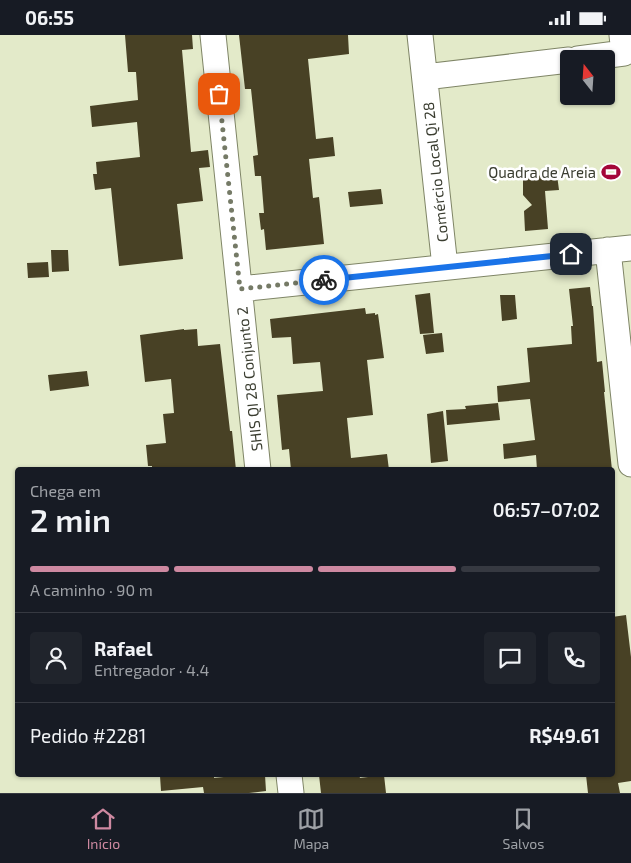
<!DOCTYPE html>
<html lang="pt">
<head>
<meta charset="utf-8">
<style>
  :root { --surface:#171b24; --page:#20242c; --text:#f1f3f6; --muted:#9ea1a6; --line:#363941; --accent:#ce89a1 }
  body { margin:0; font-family:"Exo 2",sans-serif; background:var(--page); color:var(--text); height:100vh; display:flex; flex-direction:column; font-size:19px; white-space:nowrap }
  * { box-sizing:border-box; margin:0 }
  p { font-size:16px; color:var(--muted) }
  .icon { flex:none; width:28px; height:28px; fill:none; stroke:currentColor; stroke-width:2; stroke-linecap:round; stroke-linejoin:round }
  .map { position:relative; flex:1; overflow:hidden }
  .sheet { position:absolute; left:15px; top:432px; width:600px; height:310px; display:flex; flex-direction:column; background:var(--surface); border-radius:5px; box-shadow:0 1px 4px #0004 }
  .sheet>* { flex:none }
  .needle { width:32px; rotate:343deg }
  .fabs { position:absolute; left:560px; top:15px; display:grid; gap:10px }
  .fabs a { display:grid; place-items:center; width:55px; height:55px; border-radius:5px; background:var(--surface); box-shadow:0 1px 4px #0004; font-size:25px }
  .pin { position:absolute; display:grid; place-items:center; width:42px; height:42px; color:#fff; margin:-21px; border-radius:10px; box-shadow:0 2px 8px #0006 }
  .courier { position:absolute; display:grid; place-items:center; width:50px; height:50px; margin:-25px; border:4px solid #1a73e8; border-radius:50%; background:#fff; color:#222; box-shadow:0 1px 6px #0007 }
  .head em { font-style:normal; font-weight:600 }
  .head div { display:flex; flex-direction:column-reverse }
  .head { display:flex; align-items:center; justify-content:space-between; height:85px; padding:0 15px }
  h1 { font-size:32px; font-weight:600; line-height:38px }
  .bar { display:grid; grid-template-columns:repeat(4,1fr); gap:8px 5px; align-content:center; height:60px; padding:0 15px }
  .bar i { height:6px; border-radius:4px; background:var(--line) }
  .bar .selected { background:var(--accent) }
  .bar p { grid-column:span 4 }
  .line { display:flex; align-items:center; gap:12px; padding:0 15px; border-top:1px solid var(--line) }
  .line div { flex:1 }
  .round { display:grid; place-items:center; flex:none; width:52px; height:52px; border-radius:5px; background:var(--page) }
  .status { display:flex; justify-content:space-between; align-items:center; height:35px; padding:0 25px; background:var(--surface); direction:ltr }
  .status svg { height:14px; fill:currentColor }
  .tab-bar { display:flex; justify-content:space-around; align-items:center; height:70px; border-top:1px solid var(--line); background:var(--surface); font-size:14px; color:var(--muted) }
  .tab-bar a { display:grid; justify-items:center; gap:2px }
  .tab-bar .selected { color:var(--accent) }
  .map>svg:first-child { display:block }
  .building { fill:#484125 }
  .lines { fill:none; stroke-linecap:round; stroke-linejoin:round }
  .minor-casing { stroke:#7f8566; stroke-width:27 }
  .minor { stroke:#fff; stroke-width:25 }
  .done { stroke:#757a66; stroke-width:5; stroke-dasharray:0 9 }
  .route { stroke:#1a73e8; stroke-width:6 }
  .labels { text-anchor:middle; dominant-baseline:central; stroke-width:5; stroke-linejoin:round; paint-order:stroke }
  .street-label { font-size:15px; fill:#3a3d30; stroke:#fff }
  .poi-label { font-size:15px; fill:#3a3d30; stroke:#fff; text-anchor:end }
</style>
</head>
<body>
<div class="status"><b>06:55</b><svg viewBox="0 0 49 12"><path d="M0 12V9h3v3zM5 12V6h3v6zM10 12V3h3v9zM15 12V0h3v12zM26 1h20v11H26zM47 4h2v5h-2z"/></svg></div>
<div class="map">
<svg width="631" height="758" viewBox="0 0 631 758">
  <rect width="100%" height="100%" fill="#e3eac9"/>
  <path class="building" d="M125,0H192L193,14L182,15L191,117L208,115L210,132L199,133L203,166L177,169L183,224L119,231L111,153L95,155L93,139H97L96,127L140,122L137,87L92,92L90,71L138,65L136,37H128Z
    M239,0H348L349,19L308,24L316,104L333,102L335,121L309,124L313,163L319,162L324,209L266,215L264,194L261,195L259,178H264L261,141H255L253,121L258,120L251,54H245Z
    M557,140L559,155L545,156L548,194L525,196L524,176L532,170L523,160V141Z
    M381,154L383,169L350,172L348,157Z
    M51,215H68L69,236L52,237Z
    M48,227L49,242L28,243L27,228Z
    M590,252L592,271H593L597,327L602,326L605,357H604L612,435H537L536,420L504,424L503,409L535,405L530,364L498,367L497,351L530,347L527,313L572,309L571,291H573L569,254Z
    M430,258L434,298L420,299L415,260Z
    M500,260H515L517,284L502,286Z
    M365,273L366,279L375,278V280L378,279L384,323L367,325L373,380L347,383L351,423L387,419L389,435H291L289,414L282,415L277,360L323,356L320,327L293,329L291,302L272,303L270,284Z
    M184,294V295L197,294L198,311L220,309L230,396H232L236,435H152V431H148L146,410L166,408L163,379L174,378L171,344L145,347L140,300Z
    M442,298L444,317L426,319L423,300Z
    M87,336L89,351L50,356L48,340Z
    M498,368L500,385L447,390L446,375L466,374L465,371Z
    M443,376L448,426L431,428L427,379Z
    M626,580L631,622V746L618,748L620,758H588L586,740H612V582Z
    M174,740H214V743L243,740H265L266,756L249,758H204L203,752L161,756L160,741Z
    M319,740H359L360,743L384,740L386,758H321Z"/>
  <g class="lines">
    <g class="minor-casing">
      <path id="minor" d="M213,0L258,435
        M420,0L445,232
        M578,24L624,18L622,0
        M425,42L569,25
        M608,215L631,429
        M240,254L631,213
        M289,740L291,758"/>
    </g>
    <use href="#minor" class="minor"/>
  </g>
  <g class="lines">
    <path class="done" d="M219,59L240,254L324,245"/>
    <path class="route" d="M324,245L571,219"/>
  </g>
  <defs>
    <g id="stadium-bare" transform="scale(1.5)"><path d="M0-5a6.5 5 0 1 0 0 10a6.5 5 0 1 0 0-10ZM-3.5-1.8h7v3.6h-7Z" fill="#a40739" stroke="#fff" stroke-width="2.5" paint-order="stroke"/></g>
  </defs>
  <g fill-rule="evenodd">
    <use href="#stadium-bare" x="611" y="137"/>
  </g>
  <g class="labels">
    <g class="street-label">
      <text transform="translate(435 137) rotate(-96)">Comércio Local Qi 28</text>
      <text transform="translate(249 344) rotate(-96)">SHIS QI 28 Conjunto 2</text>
    </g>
    <g class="poi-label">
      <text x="596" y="137">Quadra de Areia</text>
    </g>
  </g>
</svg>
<div class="fabs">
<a><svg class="needle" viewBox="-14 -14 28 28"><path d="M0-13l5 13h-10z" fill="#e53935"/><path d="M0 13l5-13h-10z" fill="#9ea1a6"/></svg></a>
</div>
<div class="pin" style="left:219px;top:59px;background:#ea580c"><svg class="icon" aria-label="bag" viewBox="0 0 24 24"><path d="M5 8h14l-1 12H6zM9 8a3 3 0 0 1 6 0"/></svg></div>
<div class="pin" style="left:571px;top:219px;background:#1f2937"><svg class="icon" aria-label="home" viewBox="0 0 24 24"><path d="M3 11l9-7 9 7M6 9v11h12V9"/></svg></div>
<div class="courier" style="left:324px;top:245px"><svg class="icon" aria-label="bike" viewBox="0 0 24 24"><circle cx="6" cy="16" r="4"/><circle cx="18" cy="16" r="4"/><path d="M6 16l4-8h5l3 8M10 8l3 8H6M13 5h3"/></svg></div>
<section class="sheet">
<div class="head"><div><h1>2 min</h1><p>Chega em</p></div><em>06:57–07:02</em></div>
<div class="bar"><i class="selected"></i><i class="selected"></i><i class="selected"></i><i></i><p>A caminho · 90 m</p></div>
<div class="line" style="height:90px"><a class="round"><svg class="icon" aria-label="person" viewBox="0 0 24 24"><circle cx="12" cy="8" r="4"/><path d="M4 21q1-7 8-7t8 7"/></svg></a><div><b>Rafael</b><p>Entregador · 4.4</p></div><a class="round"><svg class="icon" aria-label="chat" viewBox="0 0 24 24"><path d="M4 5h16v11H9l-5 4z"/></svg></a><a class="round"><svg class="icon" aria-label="phone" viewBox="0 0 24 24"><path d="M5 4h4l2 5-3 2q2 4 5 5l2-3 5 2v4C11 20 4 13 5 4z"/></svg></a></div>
<div class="line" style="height:65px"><div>Pedido #2281</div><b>R$49.61</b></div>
</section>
</div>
<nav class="tab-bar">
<a class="selected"><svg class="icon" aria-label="home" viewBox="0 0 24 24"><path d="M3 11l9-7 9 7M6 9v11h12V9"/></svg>Início</a>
<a><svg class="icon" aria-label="map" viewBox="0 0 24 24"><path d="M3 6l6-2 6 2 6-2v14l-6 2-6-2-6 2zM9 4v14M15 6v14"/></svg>Mapa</a>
<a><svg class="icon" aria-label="saved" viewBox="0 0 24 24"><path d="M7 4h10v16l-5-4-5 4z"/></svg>Salvos</a>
</nav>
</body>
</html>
